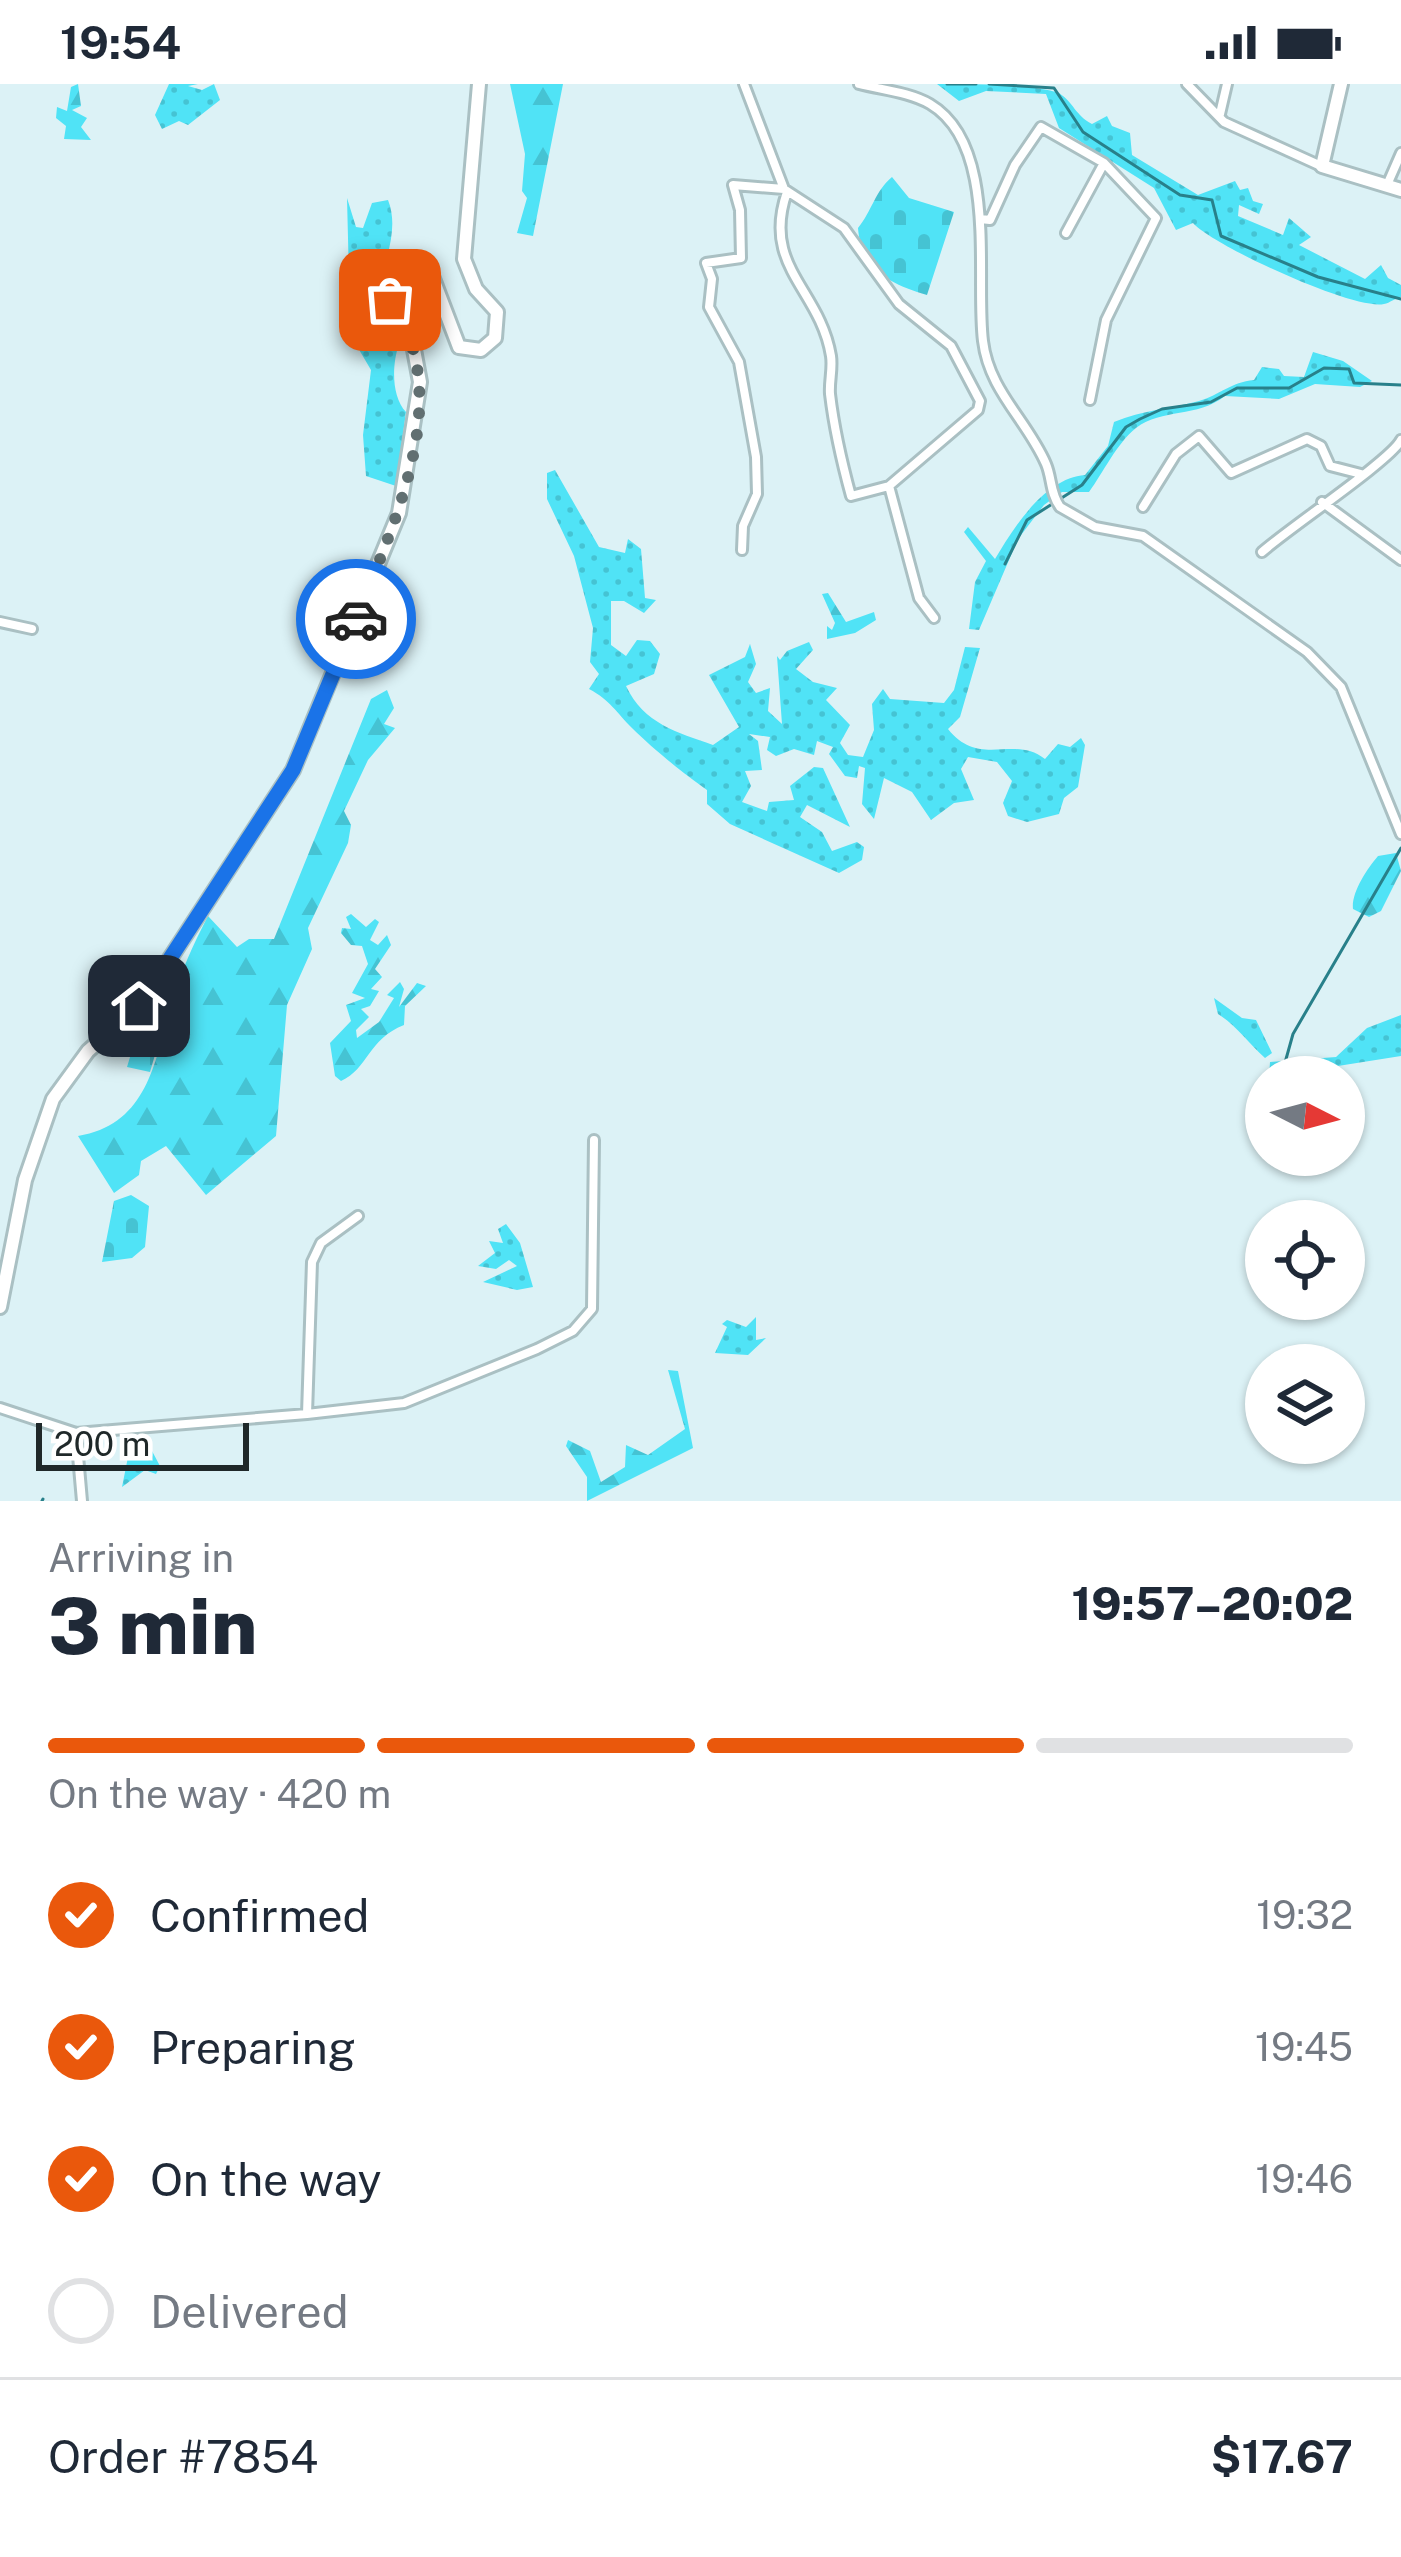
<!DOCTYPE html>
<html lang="en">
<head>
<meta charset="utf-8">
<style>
  :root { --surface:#fff; --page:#f6f6f7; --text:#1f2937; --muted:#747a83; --line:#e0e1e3; --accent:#ea580c }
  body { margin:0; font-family:"Public Sans",sans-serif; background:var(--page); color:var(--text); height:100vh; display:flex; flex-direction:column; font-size:45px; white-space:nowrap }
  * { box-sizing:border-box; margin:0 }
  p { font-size:39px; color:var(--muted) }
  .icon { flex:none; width:66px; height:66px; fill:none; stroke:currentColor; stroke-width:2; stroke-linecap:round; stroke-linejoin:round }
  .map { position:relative; height:1417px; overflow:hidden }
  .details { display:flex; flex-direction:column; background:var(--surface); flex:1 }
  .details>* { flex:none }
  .needle { width:78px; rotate:96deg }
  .tools { position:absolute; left:1245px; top:972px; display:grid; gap:24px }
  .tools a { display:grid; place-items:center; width:120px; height:120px; border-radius:50%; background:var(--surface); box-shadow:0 3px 9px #0004; font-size:60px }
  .scale { position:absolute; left:36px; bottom:30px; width:213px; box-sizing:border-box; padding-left:12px; border:6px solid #1f2829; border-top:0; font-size:33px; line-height:42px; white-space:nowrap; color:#1f2829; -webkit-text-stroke:9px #fff; paint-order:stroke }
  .pin { position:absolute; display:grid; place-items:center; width:102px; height:102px; color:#fff; margin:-51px; border-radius:24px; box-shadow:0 6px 18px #0006 }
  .courier { position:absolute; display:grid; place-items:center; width:120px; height:120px; margin:-60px; border:9px solid #1a73e8; border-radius:50%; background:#fff; color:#222; box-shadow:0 3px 15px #0007 }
  .headline em { font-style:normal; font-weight:800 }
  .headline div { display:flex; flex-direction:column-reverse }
  .headline { display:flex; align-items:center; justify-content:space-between; height:204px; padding:0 48px }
  h1 { font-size:78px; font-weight:800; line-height:90px }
  .bar { display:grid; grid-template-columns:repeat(4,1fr); gap:18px 12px; align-content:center; height:144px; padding:0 48px }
  .bar i { height:15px; border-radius:9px; background:var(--line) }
  .bar .on { background:var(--accent) }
  .bar p { grid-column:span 4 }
  .line { display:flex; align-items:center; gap:30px; padding:0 48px; border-top:3px solid var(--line) }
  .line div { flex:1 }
  ol { padding:0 48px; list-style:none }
  li { display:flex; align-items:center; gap:36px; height:132px }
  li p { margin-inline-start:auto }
  li .icon { padding:12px; border-radius:50%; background:var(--accent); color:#fff; stroke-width:4 }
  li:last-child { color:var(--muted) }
  li i { width:66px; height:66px; border:6px solid var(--line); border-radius:50% }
  .status { display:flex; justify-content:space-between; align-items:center; height:84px; padding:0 60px; background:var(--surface); direction:ltr }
  .status svg { height:33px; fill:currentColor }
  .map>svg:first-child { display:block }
  .grass { fill:url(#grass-dots) }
  .forest { fill:url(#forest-firs) }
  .cemetery { fill:url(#cemetery-stones) }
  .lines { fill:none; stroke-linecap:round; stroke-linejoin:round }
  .stream { stroke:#28808a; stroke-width:3 }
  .street-casing { stroke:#aac0c3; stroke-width:14 }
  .secondary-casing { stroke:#aac0c3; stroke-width:18 }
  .street { stroke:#fff; stroke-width:8 }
  .secondary { stroke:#fff; stroke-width:12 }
  .done { stroke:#616f71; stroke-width:12; stroke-dasharray:0 21.6 }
  .route { stroke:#1a73e8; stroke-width:15 }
</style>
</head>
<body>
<div class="status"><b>19:54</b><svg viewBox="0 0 49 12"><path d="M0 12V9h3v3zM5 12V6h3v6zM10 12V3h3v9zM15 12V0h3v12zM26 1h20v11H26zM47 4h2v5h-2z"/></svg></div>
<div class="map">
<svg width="1401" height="1417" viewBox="0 0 1401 1417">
  <defs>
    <pattern id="grass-dots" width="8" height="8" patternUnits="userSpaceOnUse" patternTransform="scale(3)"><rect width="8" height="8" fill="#50e3f6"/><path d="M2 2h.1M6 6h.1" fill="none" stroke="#45c3d3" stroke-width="1.8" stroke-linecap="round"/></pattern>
    <pattern id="forest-firs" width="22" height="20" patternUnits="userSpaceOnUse" patternTransform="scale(3)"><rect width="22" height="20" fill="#50e3f6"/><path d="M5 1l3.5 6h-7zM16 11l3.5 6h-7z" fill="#45c3d3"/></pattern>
    <pattern id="cemetery-stones" width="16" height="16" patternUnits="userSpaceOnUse" patternTransform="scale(3)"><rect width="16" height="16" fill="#50e3f6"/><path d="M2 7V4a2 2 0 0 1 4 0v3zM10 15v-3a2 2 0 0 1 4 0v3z" fill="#45c3d3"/></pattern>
  </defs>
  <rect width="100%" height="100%" fill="#dcf2f6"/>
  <path class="grass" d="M169,0H198L188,2L202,6L214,0L220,16L188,41L179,37L162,45L155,31Z
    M937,0C972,0 1031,0 1059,9C1074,19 1075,31 1092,40L1107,32L1112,42L1130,49L1132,71L1198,111L1235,97L1240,106L1248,104L1253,117L1263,120L1259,130L1239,121L1238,132L1283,151L1289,134L1311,153L1299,161L1365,195L1381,181L1388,194L1401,201V213C1395,214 1390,219 1384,220C1354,227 1212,161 1193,139L1176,146L1154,104L1059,44L1046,10L986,7L959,17Z
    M347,114L356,143L363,144L372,119L388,116C408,166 349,221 399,260C392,280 391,312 406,328L396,402L366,392L363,351L371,286L344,240L350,235Z
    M1313,268L1343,277L1372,297L1360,303L1315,300L1279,315L1225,312C1197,334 1162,324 1136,344C1117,359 1103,389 1089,408H1062L1044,421L1018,455L979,546L969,545L975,498L986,477L964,448L968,443L995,475C1014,443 1045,394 1085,391L1108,362L1114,338C1143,326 1169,325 1199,317C1220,311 1231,298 1254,296L1262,283L1279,285L1284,292L1304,293Z
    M555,386L599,463L625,469L628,455L641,465L645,514L656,516L644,529L624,517H611V561L626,572L637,556L650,557L660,570L654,590L626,602C644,640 677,648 713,661L739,643L709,591L745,573L750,560L756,580L748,598L756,609L770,604L768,627L782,640L777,572L780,576L787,567L809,558L813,566L796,585L813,598L837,604L826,616L850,641L840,659L848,671L863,673L874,646L872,620L883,605L890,615L944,619L954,606L965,563L980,564L960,633L948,645C980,685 1013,650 1045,675L1058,660L1070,663L1081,654L1085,661L1078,703L1064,714L1059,730L1027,738L1008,732L1003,719L1012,697L997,678L968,673L961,685L974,716L954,719L931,736L912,708L884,694L874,735L862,720L865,684L859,682L857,694L845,692L829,670L833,663L817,657L814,671L794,665L776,672L767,666L770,653L749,650L758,657L762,686L745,687L751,702L742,718L767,727L769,718L794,716L790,702L814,683L823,684L850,743L807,721L800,733L822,748L832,767L857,758L864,763L862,776L839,789L730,740L707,720V706C684,690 652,664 632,644C616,628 610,616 589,605L599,590L590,578L593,544L574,472L547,415V389Z
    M1214,914L1242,934L1256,936L1272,969L1265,974C1248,959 1237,942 1218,930Z
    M1401,931V972L1269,993L1270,978L1336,973L1367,944Z
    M506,1140L520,1159L533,1203L517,1206L483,1198L517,1182L509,1176L496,1185L478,1182L495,1169L489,1157L503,1159L498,1145Z
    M756,1233V1256L766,1254L748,1271L715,1269L727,1243L722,1240L727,1236L746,1243Z
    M144,1352L160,1382L156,1390L145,1386L122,1403L132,1353Z"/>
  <path class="forest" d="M78,0L81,22L72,26L87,34L81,43L91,56L64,55L66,42L56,34L57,23L67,27L71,3Z
    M510,0H563L533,152L517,149L527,114L522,107L525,70Z
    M828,509L846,538L874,528L876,536L855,549L827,555V542L832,546L835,539L822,510Z
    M387,606L394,624L384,640L395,644L368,676L344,727L351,741L348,759L308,844L312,865L287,921L276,1052L206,1111L166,1062L141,1077L139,1091L114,1109L78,1052C149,1040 155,976 172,918C181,887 193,861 208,832L237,863L249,855H274L371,615Z
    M1396,769L1401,787L1381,827L1369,833L1353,825C1351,809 1367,785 1378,772Z
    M351,830L366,843L375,835L379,838L370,856L378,861L387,851L391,861L375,885L382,893L371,905L379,907L370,922L361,925L369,933L356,946L357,954L379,938L394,914L387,911L400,898L404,905L399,923L417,899L426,902L405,922L404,941C368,955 368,985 341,997L335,992L330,959L351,937L346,921L365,914L352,909L368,880L362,862L351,861L341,849L342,844L351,845L346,833Z
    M668,1286L678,1287L693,1364L587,1417V1393L566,1362L568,1356L590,1367L601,1398L625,1383L626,1361L648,1371L685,1345Z"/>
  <path class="cemetery" d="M892,93L909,114L954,128L927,211C892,201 861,186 858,144C872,127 875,107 892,93Z
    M141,937L164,940L150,988L127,983Z
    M131,1111L149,1122L145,1163L132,1174L102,1178L114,1117Z"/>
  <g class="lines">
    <path class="stream" d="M947,0H976
      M989,0L1054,4L1083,48L1180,111L1212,116L1221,152L1318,193L1401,215
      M1005,480L1027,436L1082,401L1126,343L1140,335L1162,325L1211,318L1237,304H1289L1324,284L1349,285L1354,299L1401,301
      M1281,993L1293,950L1401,764
      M1258,1042L1266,1025
      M42,1417L43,1415"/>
    <g class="street-casing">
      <path id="street" d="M744,0L784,105L844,144L899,220L951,262L980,317L978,326L889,402
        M859,0C882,6 909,8 930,20C999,61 975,193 983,257C989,307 1027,336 1046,380C1052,394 1050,409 1060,423L1095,443L1143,452L1307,568L1341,603L1401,750
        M1187,0L1224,38L1321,82
        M1220,30L1227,0
        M1387,101L1401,69
        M787,108C761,183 820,205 831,272C833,285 829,297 830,310C834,344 842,379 851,412L889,402L919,514L934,534
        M980,135L990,136L1015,81L1041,43L1104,79L1156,134L1106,236L1090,316
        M1066,149L1104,79
        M1322,418L1401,476
        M1143,423L1176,370L1199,352L1231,389L1307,355L1321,362L1330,382L1361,390
        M742,466L743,442L757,410L756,373L739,278L709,223L712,195L706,179L741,174L740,126L733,101L784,105
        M1262,468C1289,444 1391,376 1401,356
        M0,538L32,545
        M0,1324L76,1349L307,1330L404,1319L537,1265L573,1247L592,1225L594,1056
        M307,1330L312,1178L321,1159L358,1132
        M76,1349L82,1417"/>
    </g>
    <g class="secondary-casing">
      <path id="secondary" d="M1341,0L1322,82L1401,106
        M0,1223L25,1096L53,1015L88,967L139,922L293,686L399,429L420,298L410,244L390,216L394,188L408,178L427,179L459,263L481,266L495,254L497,228L476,205L464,175L479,0"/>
    </g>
    <use href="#street" class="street"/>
    <use href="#secondary" class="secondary"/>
  </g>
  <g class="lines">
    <path class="done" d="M356,535C394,438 457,312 390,216"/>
    <path class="route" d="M139,922L293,686L356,535"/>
  </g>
</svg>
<div class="tools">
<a><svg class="needle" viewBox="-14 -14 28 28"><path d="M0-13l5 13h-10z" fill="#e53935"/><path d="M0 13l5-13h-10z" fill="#747a83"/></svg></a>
<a><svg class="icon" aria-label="locate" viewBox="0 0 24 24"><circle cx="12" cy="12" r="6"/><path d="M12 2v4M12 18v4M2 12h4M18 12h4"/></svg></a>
<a><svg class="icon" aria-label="layers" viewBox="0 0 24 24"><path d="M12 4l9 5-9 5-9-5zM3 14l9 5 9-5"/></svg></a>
</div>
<div class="scale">200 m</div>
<div class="pin" style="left:390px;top:216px;background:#ea580c"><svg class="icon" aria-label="bag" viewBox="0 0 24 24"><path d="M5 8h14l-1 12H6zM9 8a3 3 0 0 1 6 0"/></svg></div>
<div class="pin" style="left:139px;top:922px;background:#1f2937"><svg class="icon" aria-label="home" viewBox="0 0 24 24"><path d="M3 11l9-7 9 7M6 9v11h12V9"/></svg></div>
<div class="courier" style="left:356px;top:535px"><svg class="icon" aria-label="car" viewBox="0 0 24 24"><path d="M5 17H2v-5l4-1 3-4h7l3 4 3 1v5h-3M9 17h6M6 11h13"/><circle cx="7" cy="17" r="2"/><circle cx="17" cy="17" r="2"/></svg></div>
</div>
<section class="details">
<div class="headline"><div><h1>3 min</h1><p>Arriving in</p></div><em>19:57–20:02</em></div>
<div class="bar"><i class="on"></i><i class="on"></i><i class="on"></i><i></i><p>On the way · 420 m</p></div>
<ol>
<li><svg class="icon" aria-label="check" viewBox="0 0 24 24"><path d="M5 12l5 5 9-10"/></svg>Confirmed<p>19:32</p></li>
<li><svg class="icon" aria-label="check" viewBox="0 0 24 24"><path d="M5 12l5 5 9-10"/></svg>Preparing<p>19:45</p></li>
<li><svg class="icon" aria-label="check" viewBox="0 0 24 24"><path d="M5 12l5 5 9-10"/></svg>On the way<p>19:46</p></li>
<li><i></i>Delivered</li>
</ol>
<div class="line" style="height:156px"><div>Order #7854</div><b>$17.67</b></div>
</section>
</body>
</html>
